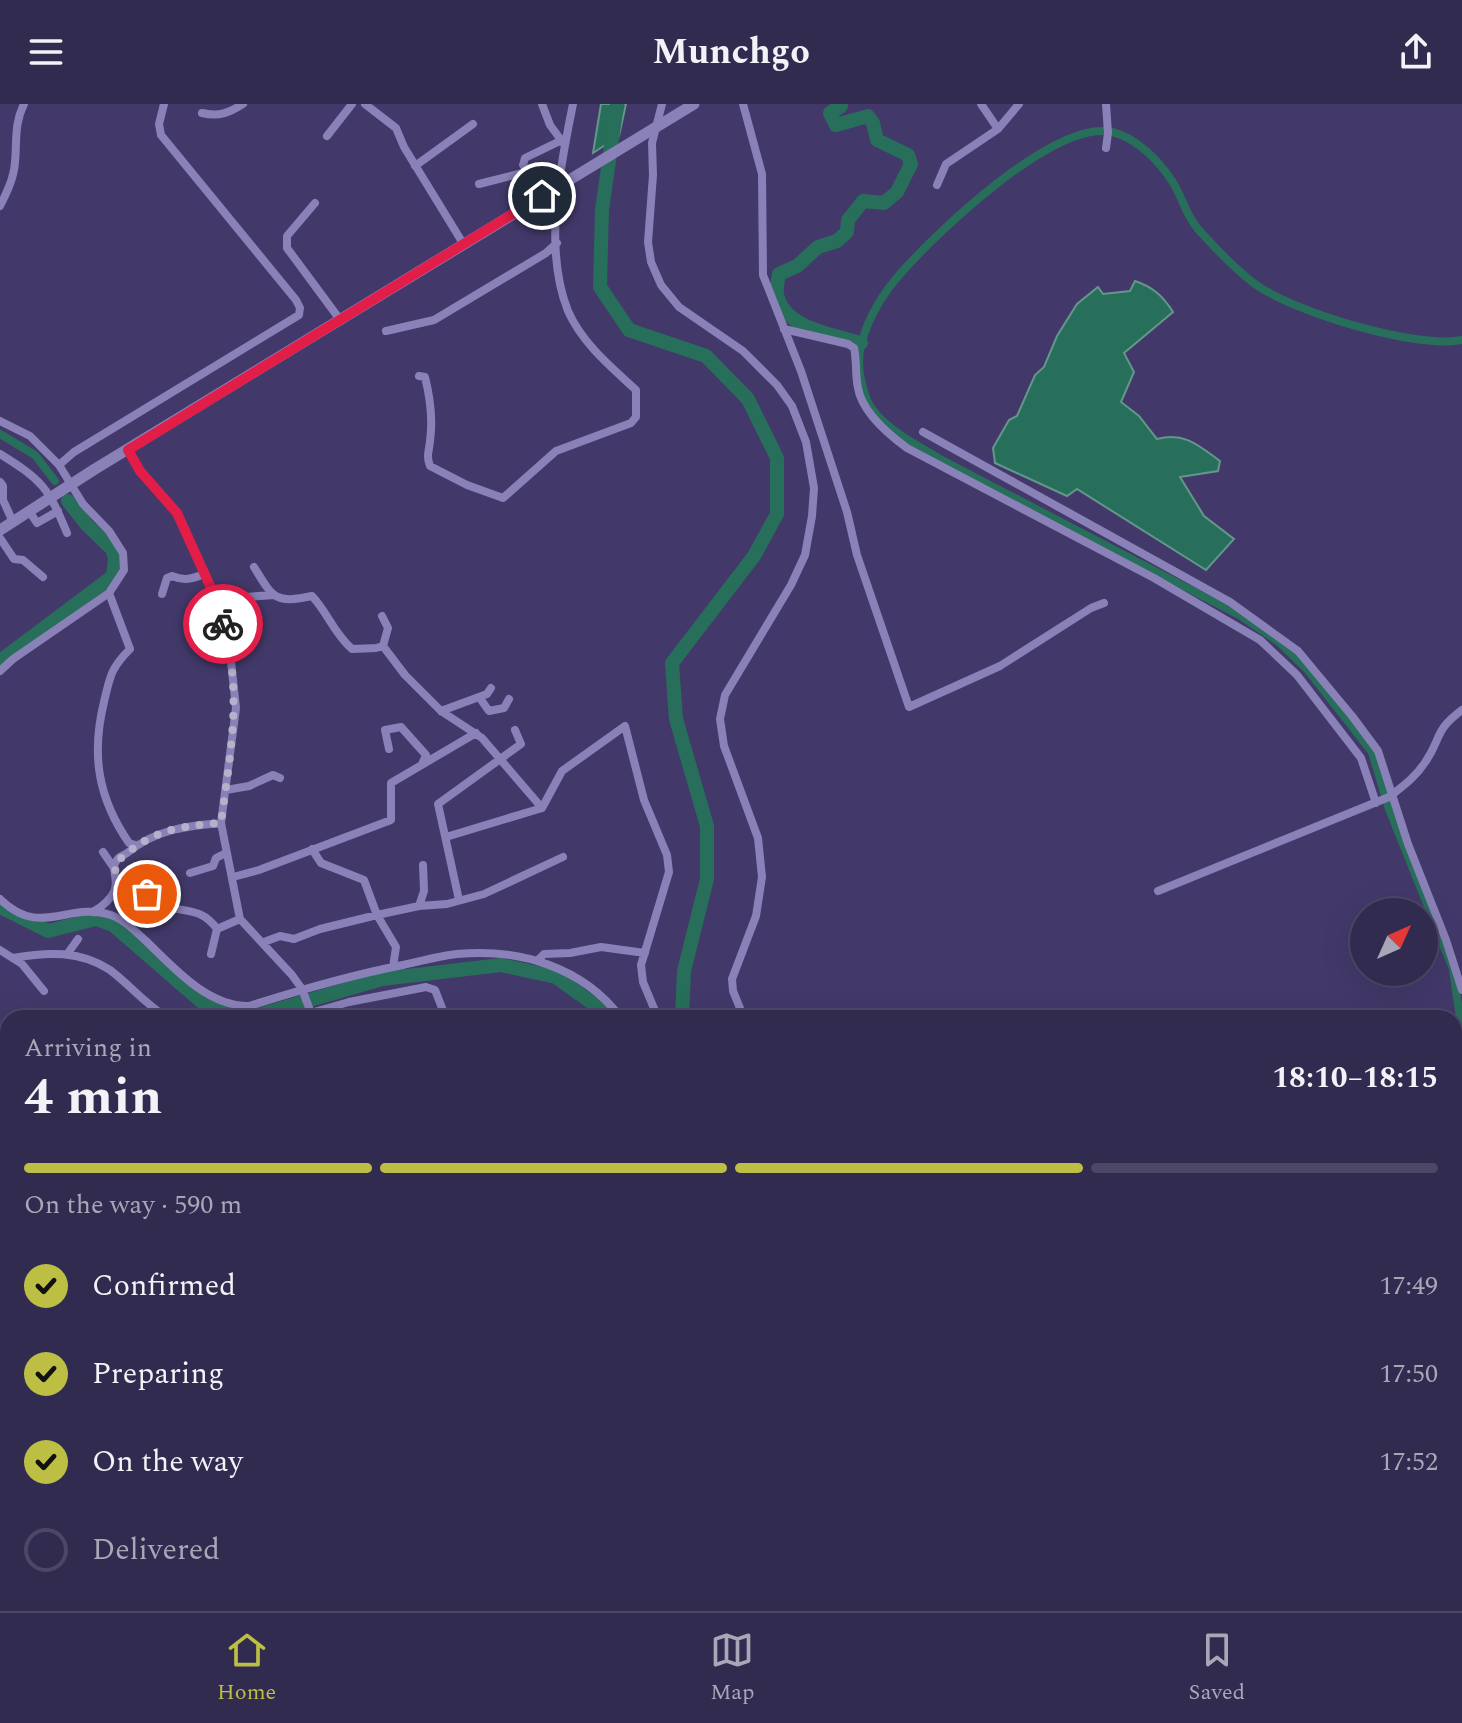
<!DOCTYPE html>
<html lang="en">
<head>
<meta charset="utf-8">
<style>
  :root { --surface:#322b50; --page:#3a3357; --text:#f1f3f6; --muted:#a8a7b7; --line:#4d4767; --accent:#bcbf43 }
  body { margin:0; font-family:Spectral,serif; background:var(--page); color:var(--text); height:100vh; display:flex; flex-direction:column; font-size:30px; white-space:nowrap }
  * { box-sizing:border-box; margin:0 }
  p { font-size:26px; color:var(--muted) }
  .icon { flex:none; width:44px; height:44px; fill:none; stroke:currentColor; stroke-width:2; stroke-linecap:round; stroke-linejoin:round }
  .map { position:relative; flex:1; overflow:hidden }
  .side { position:absolute; left:0px; top:906px; width:1462px; height:602px; display:flex; flex-direction:column; background:var(--surface); border-radius:24px 24px 0 0; box-shadow:0 8px 32px #0002,0 0 0 2px var(--line) }
  .side>* { flex:none }
  .needle { width:52px; rotate:45deg }
  .tools { position:absolute; left:1350px; top:794px; display:grid; gap:16px }
  .tools a { display:grid; place-items:center; width:88px; height:88px; border-radius:50%; background:var(--surface); box-shadow:0 8px 32px #0002,0 0 0 2px var(--line); font-size:40px }
  .pin { position:absolute; display:grid; place-items:center; width:68px; height:68px; color:#fff; margin:-34px; border:4px solid #fff; border-radius:50%; box-shadow:0 2px 8px #0007 }
  .courier { position:absolute; display:grid; place-items:center; width:80px; height:80px; margin:-40px; border:6px solid #e11d48; border-radius:50%; background:#fff; color:#222; box-shadow:0 2px 10px #0007 }
  .head em { font-style:normal; font-weight:700 }
  .head div { display:flex; flex-direction:column-reverse }
  .head { display:flex; align-items:center; justify-content:space-between; height:136px; padding:0 24px }
  h1 { font-size:52px; font-weight:700; line-height:60px }
  .bar { display:grid; grid-template-columns:repeat(4,1fr); gap:12px 8px; align-content:center; height:96px; padding:0 24px }
  .bar i { height:10px; border-radius:6px; background:var(--line) }
  .bar .current { background:var(--accent) }
  .bar p { grid-column:span 4 }
  ol { padding:0 24px; list-style:none }
  li { display:flex; align-items:center; gap:24px; height:88px }
  li p { margin-inline-start:auto }
  li .icon { padding:8px; border-radius:50%; background:var(--accent); color:#111; stroke-width:4 }
  li:last-child { color:var(--muted) }
  li i { width:44px; height:44px; border:4px solid var(--line); border-radius:50% }
  header { display:flex; justify-content:space-between; align-items:center; height:104px; padding:0 24px; background:var(--surface); font-size:36px; font-weight:700 }
  .menu { display:flex; justify-content:space-around; align-items:center; height:112px; border-top:2px solid var(--line); background:var(--surface); font-size:22px; color:var(--muted) }
  .menu a { display:grid; justify-items:center; gap:4px }
  .menu .current { color:var(--accent) }
  .map>svg:first-child { display:block }
  .water { fill:#276f5a; stroke:#64968c; stroke-width:2 }
  .lines { fill:none; stroke-linecap:round; stroke-linejoin:round }
  .canal { stroke:#276f5a; stroke-width:8 }
  .river { stroke:#276f5a; stroke-width:14 }
  .minor { stroke:#8981b8; stroke-width:8 }
  .tertiary { stroke:#8981b8; stroke-width:9 }
  .secondary { stroke:#8981b8; stroke-width:11 }
  .done { stroke:#b6b1cb; stroke-width:8; stroke-dasharray:0 14.4 }
  .route { stroke:#e11d48; stroke-width:10 }
</style>
</head>
<body>
<header><svg class="icon" aria-label="menu" viewBox="0 0 24 24"><path d="M4 6h16M4 12h16M4 18h16"/></svg>Munchgo<svg class="icon" aria-label="share" viewBox="0 0 24 24"><path d="M12 15V3M7 8l5-5 5 5M5 13v7h14v-7"/></svg></header>
<div class="map">
<svg width="1462" height="1507" viewBox="0 0 1462 1507">
  <rect width="100%" height="100%" fill="#42396a"/>
  <path class="water" d="M601,0H626L619,32L593,49Z
    M1135,177C1153,183 1163,192 1173,208L1124,249L1134,268L1121,298L1139,312L1157,335C1185,328 1198,341 1220,357L1218,367L1180,373L1204,412L1234,435L1206,466L1077,385L1067,392L995,359L993,344L1009,316L1017,312L1035,271L1044,263L1057,232L1077,200L1098,183L1103,190L1130,187Z"/>
  <g class="lines">
    <path class="canal" d="M1462,236C1415,245 1294,208 1255,180C1235,165 1215,144 1198,125C1186,112 1182,92 1172,77C1159,57 1137,34 1112,28C1055,15 937,128 901,169C884,188 869,213 862,237C856,256 860,278 867,296C878,322 919,342 942,356L1241,512L1279,538L1307,565L1372,648L1389,705L1453,865L1462,929
      M0,330L35,351L55,377
      M1454,1126L1462,1110
      M1454,1384L1462,1403"/>
    <path class="river" d="M617,0L602,106L600,183L629,226L706,252L748,295L777,354V410L754,452L672,559L676,615L707,722V775L684,867L682,914
      M840,0L841,2L830,9L836,21L868,12L873,19L877,36L908,51L911,60L897,88L884,99L863,97L848,116L847,128L837,137L818,143L797,162L779,170C778,176 776,184 777,190C782,224 835,231 861,239
      M0,557L113,472L115,454L112,445L87,421L68,397
      M0,803L48,827L96,815L113,821L203,899L230,911L262,910L382,875L501,861L556,873L602,906L607,914
      M1128,1500L1130,1507"/>
    <path class="minor" d="M365,0L396,24L404,43L464,141
      M542,0L550,21L564,40
      M662,0L652,39L653,71L648,138L651,158L661,181L679,203L743,247L777,281L792,302L806,338L814,384L812,412L805,451L791,481L725,591L720,615L724,642L758,734L762,773L756,812L732,875L733,887L744,914
      M743,0L762,70L763,171L801,267L847,408L857,451L909,603L1000,562L1091,504L1104,499
      M981,0L998,25
      M1106,0L1108,29L1106,44
      M202,9C219,13 229,9 243,0
      M327,32L352,0
      M415,62L473,20
      M479,80L526,68
      M937,81L946,60L998,25L1019,0
      M542,92L523,61L525,54L560,37
      M315,99L287,132V144L341,217
      M0,102C7,88 14,74 15,58C17,37 14,20 24,0
      M784,225L848,240L854,244C857,257 855,271 858,284C862,308 888,330 907,344L1154,474L1260,536L1297,571L1361,654L1376,699
      M386,227L434,216L546,149L557,139
      M419,272L425,273C430,293 433,316 430,337C429,348 426,351 430,362L467,381L503,394L556,347L631,319L636,313V286C611,263 582,239 568,207C543,144 560,64 573,0
      M0,317L30,332L59,361L83,400L109,427L123,449L124,466L109,489L13,555L0,567
      M923,328L1230,498L1298,547L1352,612L1378,647L1408,740L1446,836L1462,886
      M128,346L140,367L177,409L216,495L225,526L230,548L236,604L221,719L240,815L292,871L302,885L311,909
      M0,350C42,376 48,383 67,429
      M59,361L74,348L299,211L300,204L296,196L161,31L159,20L164,0
      M0,378L3,382V396L13,418
      M29,407L37,419L58,407
      M0,434L14,455L23,456L43,473
      M254,463C273,494 275,500 312,492C328,509 333,528 352,545L376,544L383,542
      M109,489L130,545C111,564 110,572 104,598C91,651 98,694 129,739L135,741
      M162,490L167,474L172,472C184,477 192,475 204,470
      M216,495L274,491
      M382,512L388,524L383,542L405,571L441,607L482,634L542,704
      M479,593L489,607L504,604L509,595
      M441,607L487,590L491,584
      M389,645L385,626L401,623L426,651L422,660
      M226,686L249,682L273,671L280,674
      M446,733L542,704L562,667L625,622L644,696L667,751L669,768L641,861L643,878L658,914
      M312,745L321,759L364,776L377,811L396,843L393,863
      M103,748L114,764
      M143,768L154,792
      M190,769L213,762L216,754L226,749
      M233,773L259,766L391,716V679L476,629
      M117,775C135,779 145,792 161,800C181,810 200,801 217,825
      M1158,787L1389,693C1403,682 1416,673 1426,657C1442,633 1434,627 1462,606
      M0,795C41,835 67,797 111,811C125,816 136,828 146,837C174,864 208,903 249,902C300,886 351,871 403,861C421,857 439,852 457,850C519,844 583,863 621,914
      M459,796L438,700L521,640L515,626
      M419,802L424,787L423,761
      M93,808C133,783 106,769 117,756C119,752 124,752 127,749C155,726 185,722 221,719
      M264,838L280,832L294,835L320,825L377,811L419,802L447,800L484,790L563,753
      M0,846L22,860L44,887
      M68,849L78,835
      M211,850L217,825L240,815
      M13,854C47,848 80,846 110,866C130,881 146,901 168,914
      M537,857L544,850L570,849L601,843L645,849
      M293,914L349,898L426,883L435,886L446,914
      M0,982L8,990
      M4,1140L8,1154
      M1460,1144L1458,1134L1462,1116
      M102,1500L104,1507
      M173,1500L175,1507
      M246,1500L248,1507
      M497,1500L500,1507
      M560,1500L563,1507
      M620,1500L623,1507
      M1088,1500L1093,1507
      M265,1507L283,1500
      M427,1507L434,1504"/>
    <path class="tertiary" d="M0,1141L8,1140"/>
    <path class="secondary" d="M0,426L95,365L694,0"/>
  </g>
  <g class="lines">
    <path class="done" d="M147,790L131,778L117,775C113,760 116,758 127,749C157,725 183,722 221,719C230,650 243,589 223,520"/>
    <path class="route" d="M223,520L216,495L177,409L140,367L128,346L542,92"/>
  </g>
</svg>
<div class="tools">
<a><svg class="needle" viewBox="-14 -14 28 28"><path d="M0-13l5 13h-10z" fill="#e53935"/><path d="M0 13l5-13h-10z" fill="#a8a7b7"/></svg></a>
</div>
<div class="pin" style="left:147px;top:790px;background:#ea580c"><svg class="icon" aria-label="bag" viewBox="0 0 24 24"><path d="M5 8h14l-1 12H6zM9 8a3 3 0 0 1 6 0"/></svg></div>
<div class="pin" style="left:542px;top:92px;background:#1f2937"><svg class="icon" aria-label="home" viewBox="0 0 24 24"><path d="M3 11l9-7 9 7M6 9v11h12V9"/></svg></div>
<div class="courier" style="left:223px;top:520px"><svg class="icon" aria-label="bike" viewBox="0 0 24 24"><circle cx="6" cy="16" r="4"/><circle cx="18" cy="16" r="4"/><path d="M6 16l4-8h5l3 8M10 8l3 8H6M13 5h3"/></svg></div>
<section class="side">
<div class="head"><div><h1>4 min</h1><p>Arriving in</p></div><em>18:10–18:15</em></div>
<div class="bar"><i class="current"></i><i class="current"></i><i class="current"></i><i></i><p>On the way · 590 m</p></div>
<ol>
<li><svg class="icon" aria-label="check" viewBox="0 0 24 24"><path d="M5 12l5 5 9-10"/></svg>Confirmed<p>17:49</p></li>
<li><svg class="icon" aria-label="check" viewBox="0 0 24 24"><path d="M5 12l5 5 9-10"/></svg>Preparing<p>17:50</p></li>
<li><svg class="icon" aria-label="check" viewBox="0 0 24 24"><path d="M5 12l5 5 9-10"/></svg>On the way<p>17:52</p></li>
<li><i></i>Delivered</li>
</ol>
</section>
</div>
<nav class="menu">
<a class="current"><svg class="icon" aria-label="home" viewBox="0 0 24 24"><path d="M3 11l9-7 9 7M6 9v11h12V9"/></svg>Home</a>
<a><svg class="icon" aria-label="map" viewBox="0 0 24 24"><path d="M3 6l6-2 6 2 6-2v14l-6 2-6-2-6 2zM9 4v14M15 6v14"/></svg>Map</a>
<a><svg class="icon" aria-label="saved" viewBox="0 0 24 24"><path d="M7 4h10v16l-5-4-5 4z"/></svg>Saved</a>
</nav>
</body>
</html>
